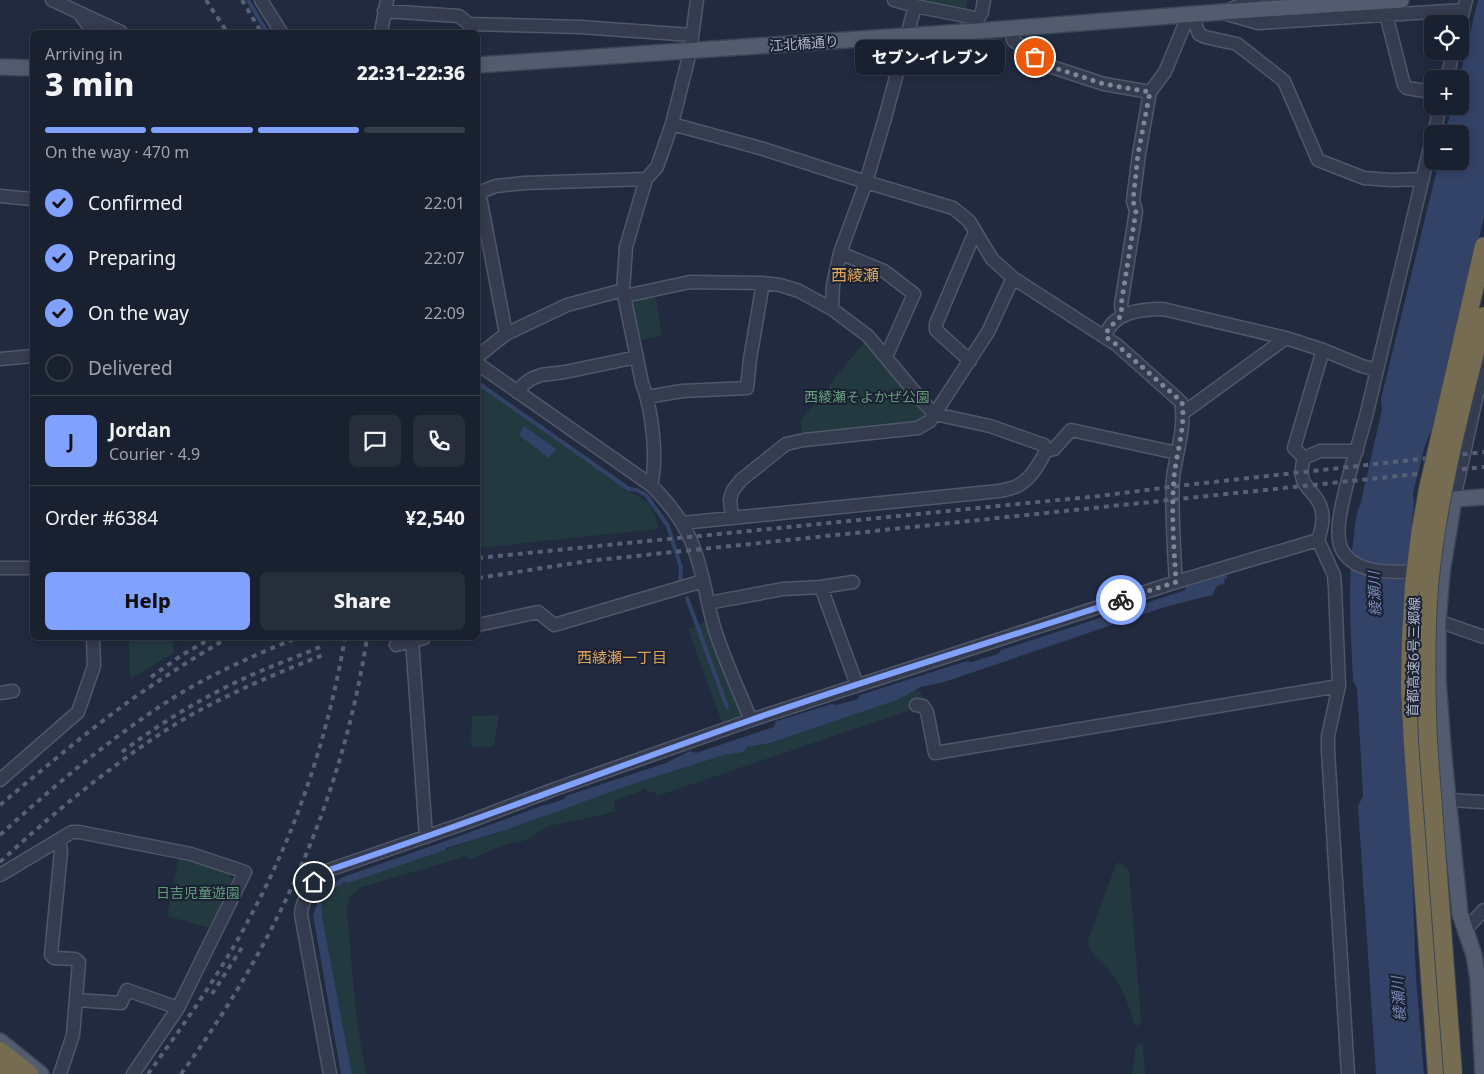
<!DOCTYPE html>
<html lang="en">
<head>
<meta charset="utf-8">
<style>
  :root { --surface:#19202f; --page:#262d3b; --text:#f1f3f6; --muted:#9fa3aa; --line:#373e4b; --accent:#81a1ff }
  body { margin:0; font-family:"Noto Sans","Noto Sans JP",sans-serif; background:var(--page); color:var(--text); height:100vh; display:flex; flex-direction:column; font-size:19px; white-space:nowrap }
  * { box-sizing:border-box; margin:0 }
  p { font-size:16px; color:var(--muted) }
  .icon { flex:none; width:28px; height:28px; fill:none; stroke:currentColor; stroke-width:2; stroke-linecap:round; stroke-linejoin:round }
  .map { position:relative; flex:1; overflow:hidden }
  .side { position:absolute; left:30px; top:30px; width:450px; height:610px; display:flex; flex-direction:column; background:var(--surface); border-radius:8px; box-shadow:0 2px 8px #0003,0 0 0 1px var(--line) }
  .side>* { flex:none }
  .controls { position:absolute; left:1424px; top:15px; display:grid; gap:10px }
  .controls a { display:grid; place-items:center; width:45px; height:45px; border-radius:8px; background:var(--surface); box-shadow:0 2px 8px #0003,0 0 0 1px var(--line); font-size:25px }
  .pin { position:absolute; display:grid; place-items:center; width:42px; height:42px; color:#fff; margin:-21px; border:2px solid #fff; border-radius:50%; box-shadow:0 1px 5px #0007 }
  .courier { position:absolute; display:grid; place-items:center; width:50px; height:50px; margin:-25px; border:4px solid #81a1ff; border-radius:50%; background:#fff; color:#222; box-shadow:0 1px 6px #0007 }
  .bubble { position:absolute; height:35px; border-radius:8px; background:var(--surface); box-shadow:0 2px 8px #0003,0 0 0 1px var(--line); font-size:16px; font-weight:800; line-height:35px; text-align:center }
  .summary em { font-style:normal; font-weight:800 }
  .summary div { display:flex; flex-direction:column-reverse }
  .summary { display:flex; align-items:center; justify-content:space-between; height:85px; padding:0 15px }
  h1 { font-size:32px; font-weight:800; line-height:38px }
  .bar { display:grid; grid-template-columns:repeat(4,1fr); gap:8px 5px; align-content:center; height:60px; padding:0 15px }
  .bar i { height:6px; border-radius:4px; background:var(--line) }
  .bar .current { background:var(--accent) }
  .bar p { grid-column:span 4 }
  .line { display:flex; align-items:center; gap:12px; padding:0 15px; border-top:1px solid var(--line) }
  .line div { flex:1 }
  .round { display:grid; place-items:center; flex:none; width:52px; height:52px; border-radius:8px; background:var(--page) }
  ol { padding:0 15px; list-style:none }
  li { display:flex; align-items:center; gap:15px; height:55px }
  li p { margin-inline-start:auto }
  li .icon { padding:5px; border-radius:50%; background:var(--accent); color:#111; stroke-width:4 }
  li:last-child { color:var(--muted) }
  li i { width:28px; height:28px; border:2px solid var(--line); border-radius:50% }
  .action { display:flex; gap:10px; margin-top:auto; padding:10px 15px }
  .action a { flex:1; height:58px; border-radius:8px; background:var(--accent); color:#111; font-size:20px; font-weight:800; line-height:58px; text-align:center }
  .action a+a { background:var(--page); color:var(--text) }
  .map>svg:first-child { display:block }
  .green { fill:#233940 }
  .water { fill:#334267 }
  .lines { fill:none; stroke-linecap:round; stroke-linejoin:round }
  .stream { stroke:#334267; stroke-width:4 }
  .minor-casing { stroke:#505769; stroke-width:15 }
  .major-casing { stroke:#3e4557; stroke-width:18 }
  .highway-casing { stroke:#3d4456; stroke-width:20 }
  .minor { stroke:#353c4f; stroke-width:12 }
  .major { stroke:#535b6f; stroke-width:15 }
  .highway { stroke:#756c52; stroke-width:18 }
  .rail { stroke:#576076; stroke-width:4; stroke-dasharray:5 5; stroke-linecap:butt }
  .highway-bridge-casing { stroke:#3d4456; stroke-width:20; stroke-linecap:butt }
  .highway-bridge { stroke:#756c52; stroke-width:18 }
  .done { stroke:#7f8699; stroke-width:5; stroke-dasharray:0 9 }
  .route { stroke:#81a1ff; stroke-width:6 }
  .labels { text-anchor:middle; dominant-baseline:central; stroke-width:4; stroke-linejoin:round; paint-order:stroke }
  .street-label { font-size:14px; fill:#b1b7ca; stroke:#1a2133 }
  .park-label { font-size:14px; fill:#669d7a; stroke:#1a2133 }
  .water-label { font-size:15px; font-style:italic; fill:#7688b4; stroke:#1a2133 }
  .neighbourhood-label { font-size:15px; fill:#dea458; stroke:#1a2133 }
  .quarter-label { font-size:16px; fill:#dea458; stroke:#1a2133 }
</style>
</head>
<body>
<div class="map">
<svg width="1484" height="1074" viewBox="0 0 1484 1074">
  <rect width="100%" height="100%" fill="#212a3f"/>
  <path class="green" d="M929,0H967V12L929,3Z
    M655,294L662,336L641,340L633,299Z
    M867,339L931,416L917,426L803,437L800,421Z
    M478,383L628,490C650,503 653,503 658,529L478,548Z
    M708,621L744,717L722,723L688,629Z
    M129,638H172L174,653L130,679Z
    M914,690L919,691L923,697L922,703L917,708L657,796L655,792H649L645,788H643L641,791L614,800L615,811L602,815L549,826L541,830L531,838L523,841L507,844L468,860L467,856L359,888L350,897L347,910L353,982L358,1028L366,1074H352L322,916C321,893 327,893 345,882L503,831L633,784L724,755L744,752L747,747L770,743L897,700Z
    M499,715L494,746L471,747L472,716Z
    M179,857L229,874L232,881L209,928L167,916Z
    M1120,862L1129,870L1141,1020L1140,1024L1137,1026L1134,1024C1129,1006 1123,989 1112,974C1103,962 1089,955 1088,940L1116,864Z
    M1138,1044H1141L1143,1047L1145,1074H1132L1135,1050Z"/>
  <path class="water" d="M1478,0H1484V217L1436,419L1425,445L1413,493L1414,503L1408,561L1405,657L1416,978L1424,1074H1376L1358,806L1363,796L1357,688L1353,681C1351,633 1347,584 1354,535C1355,524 1356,513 1361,502L1382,409L1381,399L1439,161H1460V134H1445L1452,106H1460V79H1459Z
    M524,426L556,449L549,458L519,435Z
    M1227,575V578L1224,579L1225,583L1217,586L1212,596H1207L1162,608L944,682L921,687L897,700L770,743L747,747L744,752L724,755L633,784L503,831L446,848L445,850L348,883L345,882C327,893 321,893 322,916L352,1074H341L313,915L322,890L343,877L440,843L544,805H546L564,799L566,796L666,763L690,751L696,753L774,727L776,721L832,704L837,705L858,699L860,695L967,661L971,662L998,654L1001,650L1186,590L1185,587Z"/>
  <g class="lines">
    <path class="stream" d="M248,0L267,32
      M478,383L629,489L637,490L646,495L668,526L681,568L680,582
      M687,598L727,707"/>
    <g class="minor-casing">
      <path id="minor" d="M52,0L121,32
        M261,0L281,32
        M894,0L915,6L970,17L977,20
        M1231,9L1255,0
        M384,11L459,16L469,24L580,27L692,35
        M80,14L93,32
        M1195,14L1196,26L1199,34L1205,37L1237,44L1284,81L1318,160L1364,178L1391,180L1423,179
        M1227,14L1258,23L1463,10
        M1386,14L1404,85L1407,88L1432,92
        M1460,24L1466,0
        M978,29L977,20L982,12L984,0
        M1011,29L1013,40L1046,65L1104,84L1150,92
        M381,32L387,0
        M1447,79L1453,51
        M672,124L760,148L866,182L953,208L969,221L992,259L1013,278L1117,345L1181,402C1186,427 1176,453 1173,478C1171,513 1174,548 1176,582
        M1434,134L1440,106
        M479,191L506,334
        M478,193L496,186L524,183L646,179
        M0,196L32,199
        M840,253L884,271L914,294L886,357
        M625,296L690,282L763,283L780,285L799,291L832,309L868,336L923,402L935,414L990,426L1044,445L1046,451C1039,464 1030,481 1015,487C1010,489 1004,490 999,491L682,523
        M832,309L833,285L840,253L866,182L885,118L915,6
        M1122,315L1121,305L1136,211L1133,201L1139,154L1150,92L1165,72L1184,26
        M1105,337C1112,312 1141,309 1163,309L1286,338L1323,350L1362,366L1377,370
        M478,356L506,334L567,305L623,290
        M0,359L32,356
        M970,361L936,330V324L975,232
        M478,364L651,485C668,502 682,519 691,541C703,568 706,599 714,627C724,659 738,689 751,720
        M517,392L523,385L531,379L541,375L565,372L637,357
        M647,397L682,391L747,388L750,359L763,283
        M1183,413L1286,338
        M1046,451L1054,449L1071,430L1177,453
        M1304,458L1294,448L1323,350
        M651,485C658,458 652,409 642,383L623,290L626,247L646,179L657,167L672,124L690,52L697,0
        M1454,499L1484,362
        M732,518L730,499L733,490L741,480L786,444L804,440L918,428L930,421L988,332L1013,278
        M1318,540L1334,575L1335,588L1339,686L1328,736V751L1348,1074
        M0,568H32
        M1423,572C1396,571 1355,577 1341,548C1338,540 1338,531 1339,522C1344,483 1359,446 1368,408C1390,319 1411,229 1432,139
        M821,587L857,685
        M708,603L783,589L821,587L853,582
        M1438,621L1484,637
        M478,625L538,612L554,625L703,581
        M412,640L426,837
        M396,645L424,638
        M0,693L13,691
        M916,705L923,706L927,712L935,753L1339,686
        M0,780L78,712L94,666L93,638
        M1441,793L1449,800L1484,802
        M59,840L61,851L51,955L54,958L75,959L79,962L73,1035L60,1074
        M0,875L72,832H79L191,854L245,872L178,1008
        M1466,929L1484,910
        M76,1000L121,1003L127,990L178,1008L133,1074
        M330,1074L301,914C302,897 315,882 326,871L465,823L555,789L751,720L1176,582L1318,540C1321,531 1324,521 1322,512C1318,488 1294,490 1304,458L1320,451H1357"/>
    </g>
    <g class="major-casing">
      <path id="major" d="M478,65L978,31L1221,12L1401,0
        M0,67L32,68
        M0,1041L41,1074
        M1483,1074L1478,979L1474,955L1460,914L1444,759L1438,681V621L1442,572L1454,499L1484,497"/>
    </g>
    <g class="highway-casing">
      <path id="highway" d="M1414,585L1411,638L1410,688L1413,744L1437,1074
        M0,1051L29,1074
        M0,1069L6,1074"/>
    </g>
    <use href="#minor" class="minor"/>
    <use href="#major" class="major"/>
    <use href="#highway" class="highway"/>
    <path class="rail" d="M206,0L227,32
      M242,0L261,32
      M478,558L1099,496L1186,485L1484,452
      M478,578L588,561L1484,467
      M151,677L182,655L210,639
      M122,752C163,721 208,694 256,673C277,664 299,656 320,647
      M0,805C42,770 84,734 128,702C160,679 194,658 227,638
      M0,835C56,784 113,736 176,696C213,673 256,655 296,638
      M0,862C50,816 103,772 160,734C210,701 267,677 323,655
      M212,994L243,946
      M148,1074C184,1024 220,974 249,919C297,831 328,736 345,638
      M181,1074C277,943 342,799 367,638"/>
    <g class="highway-bridge-casing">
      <path id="highway-bridge" d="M1414,585L1420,535L1428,489L1484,246
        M1453,1074L1428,742C1426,690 1425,638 1429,587C1437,496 1462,404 1484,316"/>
    </g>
    <use href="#highway-bridge" class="highway-bridge"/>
  </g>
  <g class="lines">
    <path class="done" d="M1035,57L1046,65L1104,84L1150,92L1138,154L1133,201L1136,211L1121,305L1122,315L1108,329L1106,337L1117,345L1182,402C1186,427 1176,453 1174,478C1171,513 1174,548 1176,582L1121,600"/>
    <path class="route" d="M314,882L326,871C468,824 607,770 748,721C871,678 997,641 1121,600"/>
  </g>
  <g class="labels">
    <g class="street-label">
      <text transform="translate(804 43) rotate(-4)">江北橋通り</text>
      <text transform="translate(1413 657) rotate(-89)">首都高速6号三郷線</text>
    </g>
    <g class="park-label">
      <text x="867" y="396">西綾瀬そよかぜ公園</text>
      <text x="198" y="892">日吉児童遊園</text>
    </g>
    <g class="water-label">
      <text transform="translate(1374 594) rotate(-92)">綾瀬川</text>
      <text transform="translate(1398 999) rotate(-94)">綾瀬川</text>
    </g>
    <g class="neighbourhood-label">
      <text x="622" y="657">西綾瀬一丁目</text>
    </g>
    <g class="quarter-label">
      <text x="855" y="275">西綾瀬</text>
    </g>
  </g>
</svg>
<div class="controls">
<a><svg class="icon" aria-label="locate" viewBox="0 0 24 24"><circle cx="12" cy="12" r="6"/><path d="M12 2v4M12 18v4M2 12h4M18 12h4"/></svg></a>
<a>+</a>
<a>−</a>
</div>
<div class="pin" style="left:1035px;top:57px;background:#ea580c"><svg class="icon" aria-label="bag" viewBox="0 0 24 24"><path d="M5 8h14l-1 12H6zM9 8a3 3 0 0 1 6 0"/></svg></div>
<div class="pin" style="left:314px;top:882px;background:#1f2937"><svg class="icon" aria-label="home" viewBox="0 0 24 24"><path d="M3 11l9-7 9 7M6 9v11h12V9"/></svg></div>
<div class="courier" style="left:1121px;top:600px"><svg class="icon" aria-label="bike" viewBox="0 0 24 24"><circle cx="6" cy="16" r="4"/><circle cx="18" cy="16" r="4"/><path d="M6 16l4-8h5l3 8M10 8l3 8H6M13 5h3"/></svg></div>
<div class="bubble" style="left:855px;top:40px;width:150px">セブン-イレブン</div>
<section class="side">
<div class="summary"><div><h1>3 min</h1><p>Arriving in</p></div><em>22:31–22:36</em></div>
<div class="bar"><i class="current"></i><i class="current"></i><i class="current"></i><i></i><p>On the way · 470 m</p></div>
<ol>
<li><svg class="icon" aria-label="check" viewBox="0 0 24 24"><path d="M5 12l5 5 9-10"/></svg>Confirmed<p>22:01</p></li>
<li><svg class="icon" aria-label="check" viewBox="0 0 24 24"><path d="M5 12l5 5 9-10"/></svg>Preparing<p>22:07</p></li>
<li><svg class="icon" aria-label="check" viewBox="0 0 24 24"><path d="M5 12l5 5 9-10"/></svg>On the way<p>22:09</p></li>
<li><i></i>Delivered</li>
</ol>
<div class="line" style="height:90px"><b class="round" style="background:var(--accent);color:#111">J</b><div><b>Jordan</b><p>Courier · 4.9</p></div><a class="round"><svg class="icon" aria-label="chat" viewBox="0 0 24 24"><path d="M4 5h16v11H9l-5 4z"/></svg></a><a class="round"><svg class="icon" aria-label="phone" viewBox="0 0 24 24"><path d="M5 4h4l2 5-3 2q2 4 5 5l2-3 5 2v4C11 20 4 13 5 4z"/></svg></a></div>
<div class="line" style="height:65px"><div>Order #6384</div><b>¥2,540</b></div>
<div class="action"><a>Help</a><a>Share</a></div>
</section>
</div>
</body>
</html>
